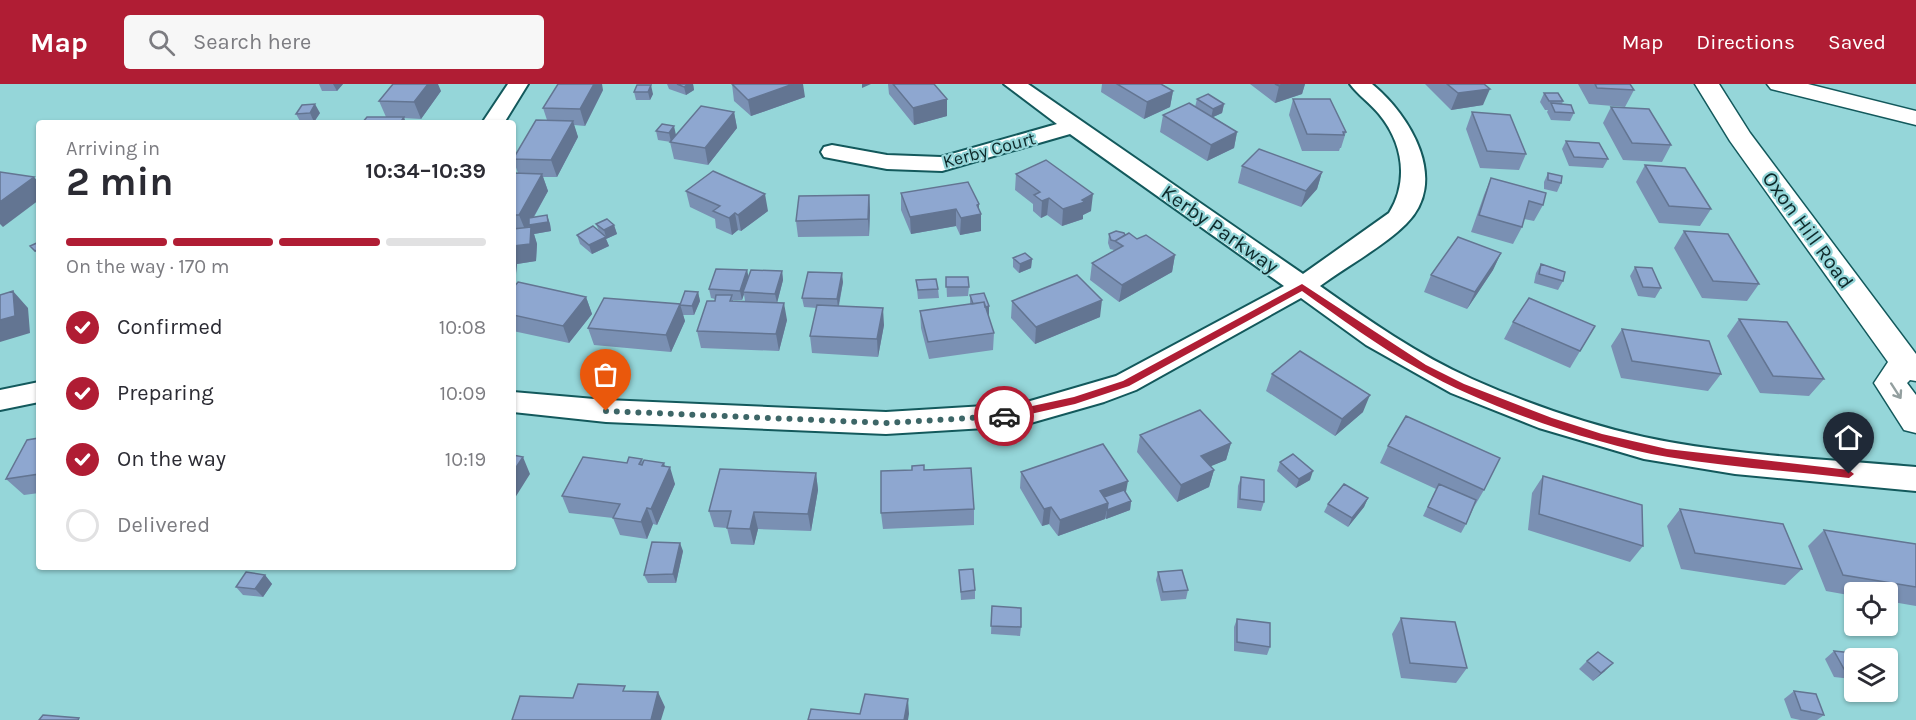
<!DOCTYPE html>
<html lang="en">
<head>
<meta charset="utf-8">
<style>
  :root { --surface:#fff; --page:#f7f7f7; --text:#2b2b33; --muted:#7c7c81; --line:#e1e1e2; --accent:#b01d34 }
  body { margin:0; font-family:Karla,sans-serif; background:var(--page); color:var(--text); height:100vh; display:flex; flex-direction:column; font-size:22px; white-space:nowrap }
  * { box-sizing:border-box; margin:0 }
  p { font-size:20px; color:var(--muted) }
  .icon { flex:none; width:33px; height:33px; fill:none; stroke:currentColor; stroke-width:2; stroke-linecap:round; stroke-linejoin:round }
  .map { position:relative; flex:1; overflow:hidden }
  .side { position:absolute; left:36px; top:36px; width:480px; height:450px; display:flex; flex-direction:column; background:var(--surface); border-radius:6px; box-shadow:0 2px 4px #0004 }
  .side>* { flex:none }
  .buttons { position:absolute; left:1844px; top:498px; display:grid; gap:12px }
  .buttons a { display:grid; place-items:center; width:54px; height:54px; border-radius:6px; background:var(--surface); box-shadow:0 2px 4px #0004; font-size:30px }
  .pin { position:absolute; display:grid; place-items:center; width:51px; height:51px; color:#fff; margin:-62px -26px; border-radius:50% 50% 50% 0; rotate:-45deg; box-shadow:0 0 6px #0007 }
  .pin .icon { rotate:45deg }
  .courier { position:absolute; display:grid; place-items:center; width:60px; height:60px; margin:-30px; border:4px solid #b01d34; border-radius:50%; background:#fff; color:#222; box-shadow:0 2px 8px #0007 }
  .headline em { font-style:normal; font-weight:700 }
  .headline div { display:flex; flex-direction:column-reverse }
  .headline { display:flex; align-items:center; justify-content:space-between; height:102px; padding:0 30px }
  h1 { font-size:39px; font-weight:700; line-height:45px }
  .bar { display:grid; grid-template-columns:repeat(4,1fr); gap:9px 6px; align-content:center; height:72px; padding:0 30px }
  .bar i { height:8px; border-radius:4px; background:var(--line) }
  .bar .current { background:var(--accent) }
  .bar p { grid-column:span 4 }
  ol { padding:0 30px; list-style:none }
  li { display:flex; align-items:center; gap:18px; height:66px }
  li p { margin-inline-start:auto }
  li .icon { padding:6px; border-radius:50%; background:var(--accent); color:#fff; stroke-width:4 }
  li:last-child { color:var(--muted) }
  li i { width:33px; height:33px; border:3px solid var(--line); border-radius:50% }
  header { display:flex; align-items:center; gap:36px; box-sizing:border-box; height:84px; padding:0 30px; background:var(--accent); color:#fff }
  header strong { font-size:28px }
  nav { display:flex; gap:33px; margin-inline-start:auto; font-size:21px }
  .search { width:420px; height:54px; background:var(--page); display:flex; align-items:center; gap:15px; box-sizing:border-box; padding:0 21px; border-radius:6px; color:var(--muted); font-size:22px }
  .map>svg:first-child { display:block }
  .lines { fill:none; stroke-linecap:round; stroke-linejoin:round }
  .minor-casing { stroke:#13595c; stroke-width:4 }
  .tertiary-casing { stroke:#13595c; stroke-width:3 }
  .secondary-casing { stroke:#13595c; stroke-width:3 }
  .minor { fill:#fff; fill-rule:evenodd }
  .tertiary { fill:#fff; fill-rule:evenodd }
  .secondary { fill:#fff; fill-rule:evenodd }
  .wall { fill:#7a90b3 }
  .shaded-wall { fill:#637592 }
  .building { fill:#8ea7d0; stroke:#637592; stroke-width:1.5 }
  .oneway { stroke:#939f9f }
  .route { fill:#b01d34 }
  .done { stroke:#3d6667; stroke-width:6; stroke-dasharray:0 10.8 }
  .labels { text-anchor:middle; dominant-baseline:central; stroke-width:4.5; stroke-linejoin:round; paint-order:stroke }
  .far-street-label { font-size:18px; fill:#0e292a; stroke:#95d6d9 }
  .street-label { font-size:21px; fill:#0e292a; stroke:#95d6d9 }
</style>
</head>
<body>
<header>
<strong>Map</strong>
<div class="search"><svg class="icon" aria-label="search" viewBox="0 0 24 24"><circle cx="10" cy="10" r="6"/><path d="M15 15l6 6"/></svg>Search here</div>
<nav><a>Map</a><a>Directions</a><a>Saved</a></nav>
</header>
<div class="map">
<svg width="1916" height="636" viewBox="0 0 1916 636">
  <rect width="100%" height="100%" fill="#95d6d9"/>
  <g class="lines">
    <g class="minor-casing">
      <path id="minor" d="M508,0H528L504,39H482Z
        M1004,0H1028L1303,190L1389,129C1409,97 1403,59 1379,30C1370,19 1358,11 1350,0H1372C1410,31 1450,97 1406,140C1384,162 1346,183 1320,202C1368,236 1418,271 1472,295C1526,319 1586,340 1644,353C1733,372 1826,375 1916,383V407L1735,390L1644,375L1539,344L1451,309L1366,261L1301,214L1136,306L1104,318L1020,342L886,350L606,338L513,328V308L606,316L886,328L1020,320L1116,292L1284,202L1070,50L942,87L887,85L824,73L821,68L824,63L832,61L887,71L941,73L1057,40Z
        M39,298V318L0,326V306Z"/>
    </g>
    <g class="tertiary-casing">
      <path id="tertiary" d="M1767,0H1808L1916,27V41L1771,5Z"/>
    </g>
    <g class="secondary-casing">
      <path id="secondary" d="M1695,0H1719L1750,49L1916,270V297L1910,296L1907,299L1916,311V349L1904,346L1874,299L1888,278L1730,57Z"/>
    </g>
    <use href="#minor" class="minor"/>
    <use href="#tertiary" class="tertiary"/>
    <use href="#secondary" class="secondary"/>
  </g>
  <path class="wall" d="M319,0H343L337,7H322Z
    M667,0H693L694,6L686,11L669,5Z
    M732,0L805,13L751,32L734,17Z
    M888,0H934L947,32L914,41L889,10Z
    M1102,0H1161L1173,7L1170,23L1144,35L1101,8Z
    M1250,0H1305L1302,10L1275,19Z
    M1425,0H1484L1483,21L1451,26Z
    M1578,0H1630L1634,6L1625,23L1589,20Z
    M637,1L653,10L650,16H636L634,8Z
    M603,6L585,42L574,41L578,53L557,93H543L548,107L534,133L547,131L550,140L551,147L534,150L537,160L536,177L517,180L515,202L586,213L592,230L569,259L513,247V89H518L513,75L547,36L543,24Z
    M441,7L421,35L386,33L379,17Z
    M1544,9L1563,17L1562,20L1574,29L1570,37L1551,36L1547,28L1548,26H1545L1540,18Z
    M1197,15L1224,20L1222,29L1213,33L1237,48L1234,64L1207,77L1160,48L1163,31L1195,23Z
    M1293,15L1346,48L1341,64H1340L1339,67H1302L1289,31Z
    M1611,23L1671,61L1662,78L1623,76L1603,39Z
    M734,28L737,44L708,81L674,75L670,58H671L658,56L656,47L662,40L676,51Z
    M1472,28L1526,70L1519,86L1480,84L1466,45Z
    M320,29L314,38L301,39L296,30Z
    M1566,57L1608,75L1603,84L1569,82L1562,65Z
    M1645,81L1711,125L1700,142L1659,139L1636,98Z
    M1242,82L1322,88L1317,105L1301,123L1238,99Z
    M1548,89L1561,99L1557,108L1544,105V98Z
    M1016,90L1091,127L1083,131V135L1062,142L1047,131L1041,134L1033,127V120L1015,106Z
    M1491,94L1543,121L1534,137L1524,135L1522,143L1513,160L1471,148L1484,111Z
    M686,107L768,127L741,147L738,146L732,151L716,144L715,135L690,123Z
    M901,109L979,120V127L981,130V147L960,151L956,142L911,150L901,126Z
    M869,111L870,127L869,152L798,153L796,137Z
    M596,140L614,141L617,150L606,155L609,162L592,170L580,160L577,151L599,147Z
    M1684,147L1759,200L1747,217L1702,214L1674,164Z
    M1109,150L1125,151L1175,171L1172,188L1119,218L1090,196L1092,179L1113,167L1114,166L1110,165L1108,159Z
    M1501,169L1493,186L1467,225L1424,208L1431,191Z
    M1013,174L1032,175L1031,184L1019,189L1013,183Z
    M1541,180L1563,197L1558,206L1534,199L1536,189Z
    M1635,183L1661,204L1655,214L1638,212L1630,192Z
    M747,186L748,192L782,187L783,196L777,219L745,217L744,210L742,216H733V217L787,236L779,267L701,264L697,247L715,215L711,214L709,205Z
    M946,193L969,203L968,212L947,213Z
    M916,196L938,205L939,214L918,215Z
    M843,198L839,222L884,241L878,273L812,269L810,252L817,224L804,223L802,214Z
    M698,208L700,217L694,231H683L685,237L671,268L594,261L588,244L680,220Z
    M970,211L989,231H988L994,249L993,266L929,275L921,244L920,227L970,220Z
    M1012,217L1100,233L1035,260L1011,234Z
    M1739,235L1824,295L1809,312L1760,309L1727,252Z
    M1513,238L1595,242L1570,284L1504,255Z
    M1622,245L1721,290L1708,307L1621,294L1611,262Z
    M1272,290L1363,328L1335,352L1266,307Z
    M1140,351L1231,359L1226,376L1210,382L1214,386L1209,403L1177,418L1137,368Z
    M39,354V409L24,411L6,395Z
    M1388,362L1484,406L1474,423L1466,440L1461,449L1423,432L1436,405L1380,379Z
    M642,375L643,378L665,383L675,400L657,441L653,440L647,455L620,451L613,434L569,429L562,412L627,379Z
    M1280,378L1310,396L1296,404L1277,387Z
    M925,386L974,425V441L883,445L881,429Z
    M1021,388L1125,409L1131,417L1130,426L1106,435L1105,434V435L1058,452L1049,440L1042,442L1020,404Z
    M816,389L818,406L811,447L758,445L754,461L731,460L727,444L714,443L709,427Z
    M1543,392L1643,462L1630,478L1528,446L1532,409Z
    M1241,393L1264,418L1261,427L1237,424L1238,402Z
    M1368,414L1364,423L1348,443L1324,428L1328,420Z
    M1680,425L1802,485L1785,501L1681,485L1667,442Z
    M1824,446L1916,460V522L1887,517V508H1854V512L1826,507L1808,462Z
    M683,467L676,499H648L644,491Z
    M959,486L975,506V515L961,516Z
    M1158,488L1188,506L1186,515L1161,517L1156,496Z
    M265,491L272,500L263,513L243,511L236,503Z
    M992,522L1021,543L1020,552L991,550Z
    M1401,534L1467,584L1456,599L1401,594L1392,550Z
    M1237,535L1270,563L1267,571L1234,567V543Z
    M1834,567L1854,574V593L1852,595L1834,593L1825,575Z
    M1587,577L1605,587L1593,597L1579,585Z
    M1794,607L1824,631L1817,636H1800L1791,634L1784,615Z"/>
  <path class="shaded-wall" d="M333,0H343L337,7Z
    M428,0H438L441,7L421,35L414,18Z
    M594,0H602L603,6L585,42L580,25Z
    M688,0H693L694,6L686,11L684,3Z
    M793,0H803L805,13L751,32L748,16Z
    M862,0H871L862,4Z
    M1287,0H1305L1302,10L1275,19L1279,2Z
    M651,1L653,10L650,16L648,8Z
    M1490,5L1483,21L1451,26L1458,9Z
    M1173,7L1170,23L1144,35L1147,18Z
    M947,15V32L914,41L913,24Z
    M315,20L320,29L314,38L310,29Z
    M1224,20L1222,29L1211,34L1213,25Z
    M734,28L737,44L708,81L705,64Z
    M404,33L406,39H400Z
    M573,37L578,53L557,93L551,76Z
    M674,42L676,51L671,58L669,49Z
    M1237,48L1234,64L1207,77L1211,61Z
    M1322,88L1317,105L1301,123L1306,107Z
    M542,90L548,107L529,141L547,131L550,140L551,147L534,150L537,160L536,177L517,180L514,206L513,207V162L531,147L529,142L526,148L519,131Z
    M34,93L39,99V116L3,143L0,140V118Z
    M765,110L768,127L741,147L738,131Z
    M1093,110L1091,127L1083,131V135L1062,142L1063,125Z
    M869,111L870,127L869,152L868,135Z
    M1049,114L1047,131L1041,134L1042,117Z
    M979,120V131L981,130V147L960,151L961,134L977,121Z
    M956,125V142L911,150L910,133Z
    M735,129L738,146L732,151L729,134Z
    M614,141L617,150L606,155L609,162L592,170L589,161L606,153L604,146Z
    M39,165V172L35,167Z
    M1501,169L1493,186L1467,225L1475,208Z
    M1175,171L1172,188L1119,218L1122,201Z
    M1032,175L1031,184L1019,189L1020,180Z
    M747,186L749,195L743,208L744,210L742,216L740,207Z
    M782,187L783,196L777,219L775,210Z
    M842,189L843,198L838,224L837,215Z
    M13,207L28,224L30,249L0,258V236Z
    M698,208L700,217L694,231L692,222Z
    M586,213L592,230L569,259L563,242Z
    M1102,216L1100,233L1035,260L1036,243Z
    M784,219L787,236L779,267L776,250Z
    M680,220L685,237L671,268L666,251Z
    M989,222V231L975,233V224Z
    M883,224L884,241L878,273L877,255Z
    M1370,311L1363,328L1335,352L1342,335Z
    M1231,359L1226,376L1197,388L1201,372Z
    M523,373L530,390L513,417V388Z
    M664,379L667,389L670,383L675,400L657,441L651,425L662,382Z
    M1214,386L1209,403L1177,418L1181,401Z
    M1313,387L1310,396L1296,404L1299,395Z
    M816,389L818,406L811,447L808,430Z
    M1128,397L1125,413L1108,419L1105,435L1058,452L1060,436L1100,407Z
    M1368,414L1364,423L1348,443L1352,434Z
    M1131,417L1130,426L1106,435L1107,426Z
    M1051,423L1049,440L1042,442L1044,425Z
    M647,424L653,440L647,455L641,438Z
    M754,428L758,445L754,461L750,445Z
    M680,459L683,467L676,499L673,490Z
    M265,491L272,500L263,513L255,505Z
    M1613,579L1605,587L1593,597L1601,589Z
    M658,608L665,623L661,636H651Z
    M908,615L909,630L908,636H904Z"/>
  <path class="building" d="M393,0H428L414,18L379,17Z
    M558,0H594L580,25L543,24Z
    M677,0H688L684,3Z
    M733,0H793L748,16L732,0Z
    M893,0H934L947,15L913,24Z
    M1117,0H1161L1173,7L1147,18Z
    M1275,0H1287L1279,2Z
    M1447,0H1484L1490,5L1458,9Z
    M1595,0H1630L1634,6L1597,4Z
    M637,1H651L648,8H634Z
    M1544,9H1558L1563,17H1549Z
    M1208,10L1224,20L1213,25L1197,15Z
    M1293,15H1330L1346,48H1343L1344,51L1307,50Z
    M1189,19L1237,48L1211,61L1163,31Z
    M1551,19L1571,21L1574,29L1555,28Z
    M315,20L310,29L296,30L302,21Z
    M701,22L734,28L705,64L670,58Z
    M1611,23L1649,25L1671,61L1632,59Z
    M1472,28L1510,31L1526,70L1487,67Z
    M367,33H404L400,39H362Z
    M536,36L573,37L551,76L513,75Z
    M662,40L674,42L669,49L656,47Z
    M1566,57L1599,59L1608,75L1574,73Z
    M1259,65L1322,88L1306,107L1242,82Z
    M1046,76L1093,110L1082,116L1085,118L1063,125L1049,114L1042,117L1034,111L1040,108L1016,90Z
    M1645,81L1685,84L1711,125L1669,122Z
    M713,87L765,110L738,131L735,129L729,134L713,127L720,122L686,107Z
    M0,88L34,93L0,118Z
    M513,89L542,90L519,131H513Z
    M1548,89L1562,92L1561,99L1548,96Z
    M1491,94L1546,109L1543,121L1529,117L1522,143L1479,131Z
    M968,98L979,120L977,121L981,130L961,134L956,125L910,133L901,109Z
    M869,111L868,135L796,137L799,112Z
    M547,131L548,138L529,141V134Z
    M607,135L614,141L604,146L596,140Z
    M593,142L606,153L589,161L577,151Z
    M531,143L530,160L513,162V145Z
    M1116,147L1124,149L1125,151L1115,157L1111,156L1109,150Z
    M1684,147L1728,150L1759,200L1713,197Z
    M1129,149L1137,155L1146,151L1175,171L1122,201L1092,179L1123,162L1115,157Z
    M1458,153L1501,169L1475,208L1431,191Z
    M39,158V165L35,167L30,162Z
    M1025,169L1032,175L1020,180L1013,174Z
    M1541,180L1565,188L1563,197L1539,190Z
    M1635,183L1652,184L1661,204L1643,203Z
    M716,185L747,186L740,207L709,205Z
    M751,186L782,187L775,210L743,208Z
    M808,188L842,189L837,215L802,214Z
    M1077,191L1102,216L1036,243L1012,217Z
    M946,193H968L969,203H946Z
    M936,195L938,205L918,206L916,196Z
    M518,198L586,213L563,242L513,231V204Z
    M13,207L15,232L0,236V211Z
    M685,207L698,208L692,222L680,221Z
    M984,209L989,222L985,223L984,218L973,220L970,211Z
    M716,211H732L730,217L784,219L776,250L697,247L707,217H715Z
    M604,214L680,220L666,251L588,244Z
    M1529,214L1595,242L1580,267L1513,238Z
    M984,218L994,249L928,258L920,227Z
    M817,221L883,224L877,255L810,252Z
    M1739,235L1787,238L1824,295L1773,292Z
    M1622,245L1709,257L1721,290L1632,277Z
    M1300,267L1370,311L1342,335L1272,290Z
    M1200,326L1231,359L1201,372L1214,386L1181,401L1140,351Z
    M1406,332L1500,374L1484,406L1388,362Z
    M39,354V390L6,395L27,356Z
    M1103,360L1128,397L1100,407L1108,419L1060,436L1051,423L1044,425L1021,388Z
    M1293,370L1313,387L1299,395L1280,378Z
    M513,371L523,373L513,388Z
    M583,373L627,379L629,373L642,375L639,380L642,381L644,376L664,379L662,382L670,383L651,425L647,424L641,438L613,434L620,420L562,412Z
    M924,381V386L971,384L974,425L881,429V387L912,386V382Z
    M720,385L816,389L808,430L754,428L750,445L727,444L731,427H709Z
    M1543,392L1642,421L1643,462L1539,430Z
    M1241,393L1264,396V418L1240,415Z
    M1344,400L1368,414L1352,434L1328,420Z
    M1439,400L1476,416L1466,440L1428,423Z
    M1124,406L1131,417L1107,426L1108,419L1104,413Z
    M1680,425L1783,440L1802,485L1695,469Z
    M1824,446L1916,460V503L1843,491Z
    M652,458L680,459L673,490L644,491Z
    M973,485L975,506L961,508L959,486Z
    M1182,486L1188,506L1163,508L1158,488Z
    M246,488L265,491L255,505L236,503Z
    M992,522L1021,524V543L991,542Z
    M1401,534L1455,538L1467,584L1410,579Z
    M1237,535L1270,539V563L1237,558Z
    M1834,567L1853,569L1856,574H1854V586L1844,585Z
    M1598,568L1613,579L1601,589L1587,577Z
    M578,600L625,602L623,607L658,608L651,636H512L520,612L573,614Z
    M1794,607L1816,610L1824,631L1801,626Z
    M865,610L908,615L904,636H906H808L811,625L860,630Z
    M43,631L79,634L78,636H39Z"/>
  <defs><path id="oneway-shaft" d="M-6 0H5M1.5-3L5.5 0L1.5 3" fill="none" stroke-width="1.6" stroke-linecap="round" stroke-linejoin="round" transform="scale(1.5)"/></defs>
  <use class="oneway" href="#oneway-shaft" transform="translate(1896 307) rotate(57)"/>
  <path class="route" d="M1302,200L1426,281L1464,300L1552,334L1602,350L1667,365L1849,386L1854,390L1849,394C1789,387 1728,383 1668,373C1592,360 1486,323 1419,285C1378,262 1340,234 1302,207L1129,302L1075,320L1004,336L999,332L1004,328L1074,313L1123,297Z"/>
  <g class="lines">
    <path class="done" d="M606,327L886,339L1004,332"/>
  </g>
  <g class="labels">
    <g class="far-street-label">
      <text transform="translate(989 66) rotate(-15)">Kerby Court</text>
    </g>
    <g class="street-label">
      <text transform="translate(1220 145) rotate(35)">Kerby Parkway</text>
      <text transform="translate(1808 146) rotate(54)">Oxon Hill Road</text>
    </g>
  </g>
</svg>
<div class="buttons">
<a><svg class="icon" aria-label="locate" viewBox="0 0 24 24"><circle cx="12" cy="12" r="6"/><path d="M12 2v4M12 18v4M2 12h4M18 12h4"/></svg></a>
<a><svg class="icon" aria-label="layers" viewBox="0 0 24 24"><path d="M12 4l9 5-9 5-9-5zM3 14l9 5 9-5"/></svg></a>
</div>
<div class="pin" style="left:606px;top:327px;background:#ea580c"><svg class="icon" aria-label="bag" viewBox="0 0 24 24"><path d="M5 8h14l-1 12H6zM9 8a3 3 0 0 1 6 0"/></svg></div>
<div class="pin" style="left:1849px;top:390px;background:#1f2937"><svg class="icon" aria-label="home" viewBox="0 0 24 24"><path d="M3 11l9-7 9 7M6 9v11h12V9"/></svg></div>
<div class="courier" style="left:1004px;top:332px"><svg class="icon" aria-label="car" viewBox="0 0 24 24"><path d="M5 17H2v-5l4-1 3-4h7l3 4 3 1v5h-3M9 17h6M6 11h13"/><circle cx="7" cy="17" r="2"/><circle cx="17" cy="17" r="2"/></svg></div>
<section class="side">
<div class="headline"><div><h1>2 min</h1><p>Arriving in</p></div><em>10:34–10:39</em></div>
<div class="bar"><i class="current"></i><i class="current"></i><i class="current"></i><i></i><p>On the way · 170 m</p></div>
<ol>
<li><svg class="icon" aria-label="check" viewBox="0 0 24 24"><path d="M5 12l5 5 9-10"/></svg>Confirmed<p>10:08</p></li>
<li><svg class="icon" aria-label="check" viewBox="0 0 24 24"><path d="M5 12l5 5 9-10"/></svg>Preparing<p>10:09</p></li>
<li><svg class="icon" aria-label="check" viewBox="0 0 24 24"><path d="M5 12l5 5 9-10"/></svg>On the way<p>10:19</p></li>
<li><i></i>Delivered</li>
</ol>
</section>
</div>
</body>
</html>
